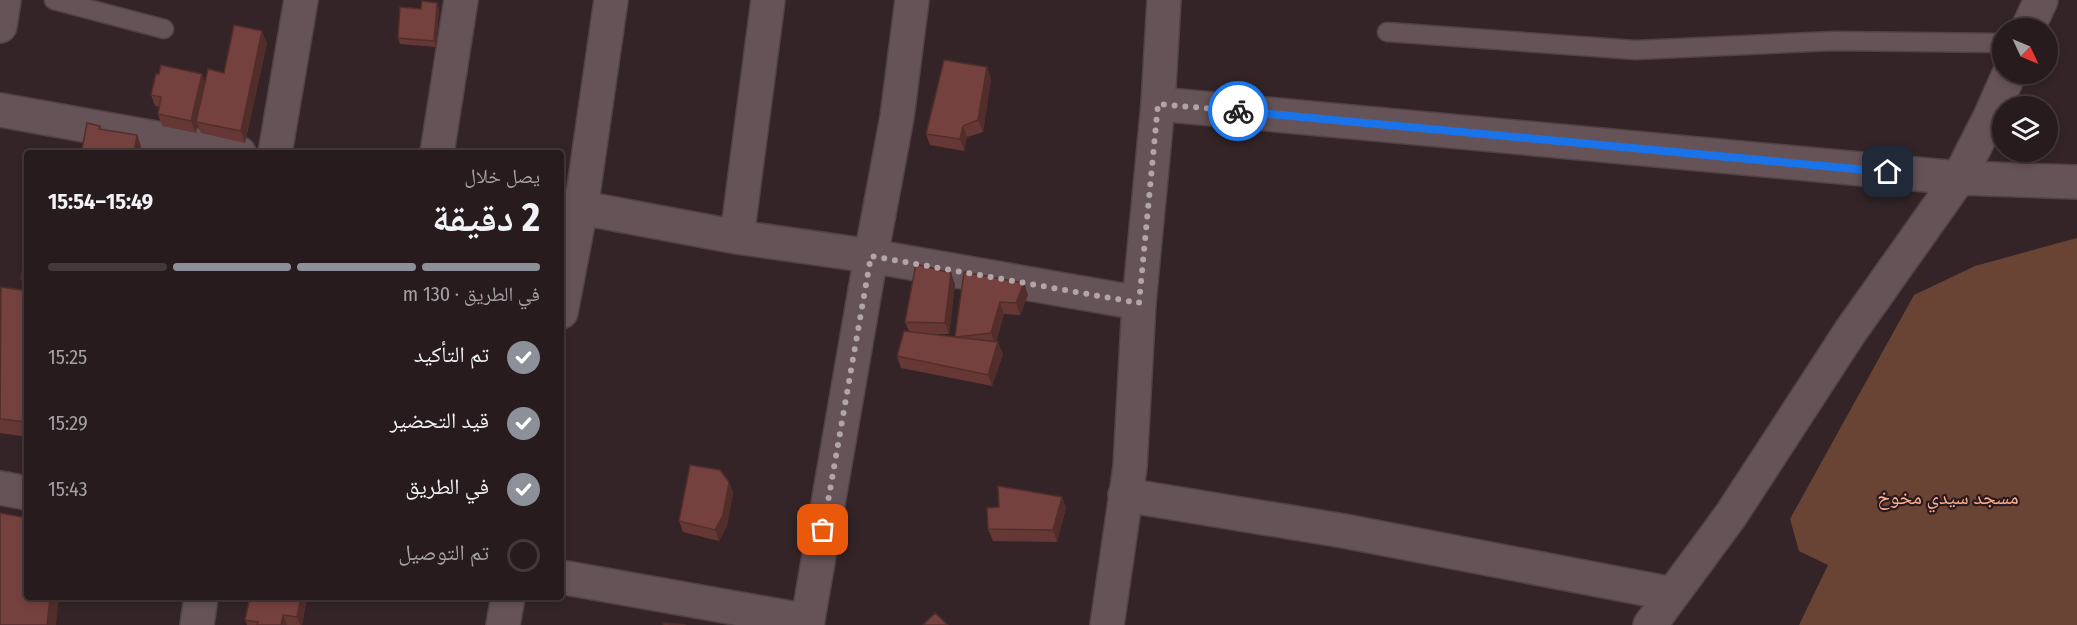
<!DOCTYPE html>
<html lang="ar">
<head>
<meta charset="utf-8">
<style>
  :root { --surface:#271b1d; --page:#33282a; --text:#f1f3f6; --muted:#a4a1a4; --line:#43393b; --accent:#8c9099 }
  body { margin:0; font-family:"Fira Sans Condensed","Noto Naskh Arabic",sans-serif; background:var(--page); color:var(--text); direction:rtl; height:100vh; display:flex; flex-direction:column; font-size:22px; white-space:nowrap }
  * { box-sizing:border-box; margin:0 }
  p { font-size:20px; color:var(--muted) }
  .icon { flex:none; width:33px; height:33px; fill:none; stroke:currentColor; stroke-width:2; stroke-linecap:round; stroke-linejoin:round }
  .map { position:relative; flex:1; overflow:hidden; direction:ltr }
  .details { position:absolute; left:24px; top:150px; width:540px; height:450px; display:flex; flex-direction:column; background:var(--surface); border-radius:6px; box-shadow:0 3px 9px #0003,0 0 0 2px var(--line); direction:rtl }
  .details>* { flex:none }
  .needle { width:39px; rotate:134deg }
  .tools { position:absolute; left:1992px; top:18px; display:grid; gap:12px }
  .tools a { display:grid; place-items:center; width:66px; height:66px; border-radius:50%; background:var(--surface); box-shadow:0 3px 9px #0003,0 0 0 2px var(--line); font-size:30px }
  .pin { position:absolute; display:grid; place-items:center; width:51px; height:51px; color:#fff; margin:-26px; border-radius:12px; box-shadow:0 3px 9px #0006 }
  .courier { position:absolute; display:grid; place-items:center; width:60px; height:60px; margin:-30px; border:4px solid #1a73e8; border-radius:50%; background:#fff; color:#222; box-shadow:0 2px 8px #0007 }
  .overview em { font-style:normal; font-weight:700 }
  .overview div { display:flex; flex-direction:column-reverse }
  .overview { display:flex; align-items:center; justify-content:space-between; height:102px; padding:0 24px }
  h1 { font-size:39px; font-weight:700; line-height:45px }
  .bar { display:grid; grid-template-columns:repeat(4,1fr); gap:9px 6px; align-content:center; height:72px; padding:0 24px }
  .bar i { height:8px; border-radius:4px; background:var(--line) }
  .bar .current { background:var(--accent) }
  .bar p { grid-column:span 4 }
  ol { padding:0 24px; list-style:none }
  li { display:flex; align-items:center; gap:18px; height:66px }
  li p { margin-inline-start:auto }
  li .icon { padding:6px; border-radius:50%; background:var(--accent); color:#fff; stroke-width:4 }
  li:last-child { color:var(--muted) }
  li i { width:33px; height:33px; border:3px solid var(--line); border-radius:50% }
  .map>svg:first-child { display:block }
  .green { fill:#694435 }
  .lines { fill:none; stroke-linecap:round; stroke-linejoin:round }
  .service-casing { stroke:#504245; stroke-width:21 }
  .minor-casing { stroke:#504245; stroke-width:36 }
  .secondary-casing { stroke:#504245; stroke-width:36 }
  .service { stroke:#665357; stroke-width:18 }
  .minor { stroke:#665357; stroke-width:33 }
  .secondary { stroke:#665357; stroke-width:33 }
  .wall { fill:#653835 }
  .shaded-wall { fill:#522e2b }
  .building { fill:#75413e; stroke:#522e2b; stroke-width:1.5 }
  .done { stroke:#b2a5a7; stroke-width:6; stroke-dasharray:0 10.8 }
  .route { stroke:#1a73e8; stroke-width:8 }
  .labels { text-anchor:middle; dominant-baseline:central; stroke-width:4.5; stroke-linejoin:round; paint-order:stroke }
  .park-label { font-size:20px; fill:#fdae8f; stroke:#2a1a1e }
</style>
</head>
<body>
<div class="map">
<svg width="2077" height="625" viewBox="0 0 2077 625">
  <rect width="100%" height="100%" fill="#342427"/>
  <path class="green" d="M2077,238V625H1799L1828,565L1799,551L1790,519L1914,295L1975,266Z"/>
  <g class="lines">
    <g class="service-casing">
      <path id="service" d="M54,0L164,29
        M1387,32L1636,50L1834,41L2002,43"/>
    </g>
    <g class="minor-casing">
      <path id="minor" d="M0,26L4,0
        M2028,28L2041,0
        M1158,104L1959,178L2077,182
        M0,110L239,153
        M275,153L301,0
        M437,153L461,0
        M561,204L737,237L871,256L1139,303
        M737,237L768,0
        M561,312L581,208L611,0
        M0,488L27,493
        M1125,495L1344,531L1672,594
        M561,577L808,621
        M197,625L201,597
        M503,625L508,597
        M807,625L871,256L897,117L912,0
        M1650,625L1731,515L1850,332L1959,178L1990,117L2009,74"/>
    </g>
    <g class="secondary-casing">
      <path id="secondary" d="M1107,625L1130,467L1139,303L1158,104L1164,0"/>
    </g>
    <use href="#service" class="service"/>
    <use href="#minor" class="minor"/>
    <use href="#secondary" class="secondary"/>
  </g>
  <path class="wall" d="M437,3L439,9L436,47L400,44L398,38L421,9Z
    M267,43L245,143L201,133L197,124L196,133L162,126L158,114L159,107L155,106L151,95L159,74H202L205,83L224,73Z
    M987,67L991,79L983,132L967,137L964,151L930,145L926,134Z
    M100,126L101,129L141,146L140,153H84L82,149Z
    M27,243V291L25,290L21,279Z
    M1024,283L1028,295L1020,315L1004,314L996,342L1003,354L992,386L901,368L897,356L909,331L905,322L955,284L949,334H931L955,337Z
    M27,291V437L0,433V292Z
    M729,482L733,493L727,526L719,541L683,532L679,521Z
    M1062,497L1066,508L1057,542L993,541L988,529Z
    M250,597H307L302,625H247L245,620Z"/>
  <path class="shaded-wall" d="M437,3L439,9L436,47L434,41Z
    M262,31L267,43L245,143L241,131Z
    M987,67L991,79L983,132L978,120Z
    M202,74L206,85L196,122L197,124L196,133L191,121Z
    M963,126L967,137L964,151L960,139Z
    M137,135L141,146L140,153H134Z
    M951,273L955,284L949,334L945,323Z
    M1024,283L1028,295L1020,315L1016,303Z
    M1000,302L1004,314L995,344L991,333Z
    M998,342L1003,354L992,386L988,375Z
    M729,482L733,493L727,526L719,541L715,530Z
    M1062,497L1066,508L1057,542L1053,530Z
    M50,597H59L56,625H47Z
    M301,597H307L302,625H300L297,617Z
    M283,615L287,625H281Z"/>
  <path class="building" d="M422,1L437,3L434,41L398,38L400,7L421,9Z
    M234,25L262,31L241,131L196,122L208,69L224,73Z
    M944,60L987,67L978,120L963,126L960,139L926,134Z
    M161,65L202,74L191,121L158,114L161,97L151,95L156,74H159Z
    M87,123L100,126L99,129L137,135L134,153H103L82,149Z
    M27,243V280L21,279Z
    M916,264L951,273L945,323L905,322Z
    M964,272L1024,283L1016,303L1000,302L991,333L955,337L998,342L988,375L897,356L904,331L955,337Z
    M1,287L27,291V422L0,419Z
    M690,465L720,470L729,482L723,515L715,530L679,521Z
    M998,486L1062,497L1053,530L988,529L987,508L999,507Z
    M0,513L27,518V597H50L47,625H0Z
    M250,597H301L297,617L283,615L281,625H257L258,622L245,620Z
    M935,613L948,625H923Z
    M664,623L686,625H663Z"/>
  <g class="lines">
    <path class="done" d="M823,530L871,256L1139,303L1158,104L1238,111"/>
    <path class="route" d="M1238,111L1888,172"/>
  </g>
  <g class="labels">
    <g class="park-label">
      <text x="1948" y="497">مسجد سيدي مخوخ</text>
    </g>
  </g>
</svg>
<div class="tools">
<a><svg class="needle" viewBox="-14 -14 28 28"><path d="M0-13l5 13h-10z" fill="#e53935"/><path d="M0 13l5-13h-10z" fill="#a4a1a4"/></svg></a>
<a><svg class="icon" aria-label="layers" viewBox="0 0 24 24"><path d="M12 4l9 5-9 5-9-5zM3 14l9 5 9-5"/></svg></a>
</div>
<div class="pin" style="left:823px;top:530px;background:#ea580c"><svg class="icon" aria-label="bag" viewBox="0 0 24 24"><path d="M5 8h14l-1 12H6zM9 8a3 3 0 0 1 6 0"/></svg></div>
<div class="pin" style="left:1888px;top:172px;background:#1f2937"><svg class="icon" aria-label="home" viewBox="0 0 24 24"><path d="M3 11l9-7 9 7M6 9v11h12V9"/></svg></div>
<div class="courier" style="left:1238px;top:111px"><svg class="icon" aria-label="bike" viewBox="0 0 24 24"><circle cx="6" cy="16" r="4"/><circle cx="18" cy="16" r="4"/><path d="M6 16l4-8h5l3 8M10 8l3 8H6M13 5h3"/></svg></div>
<section class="details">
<div class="overview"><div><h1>2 دقيقة</h1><p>يصل خلال</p></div><em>15:49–15:54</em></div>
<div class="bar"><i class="current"></i><i class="current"></i><i class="current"></i><i></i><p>في الطريق · 130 m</p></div>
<ol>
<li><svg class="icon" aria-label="check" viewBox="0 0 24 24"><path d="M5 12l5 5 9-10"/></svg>تم التأكيد<p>15:25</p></li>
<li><svg class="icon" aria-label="check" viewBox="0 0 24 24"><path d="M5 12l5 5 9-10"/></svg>قيد التحضير<p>15:29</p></li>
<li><svg class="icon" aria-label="check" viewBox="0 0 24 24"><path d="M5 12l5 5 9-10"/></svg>في الطريق<p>15:43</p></li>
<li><i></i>تم التوصيل</li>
</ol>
</section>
</div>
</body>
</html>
